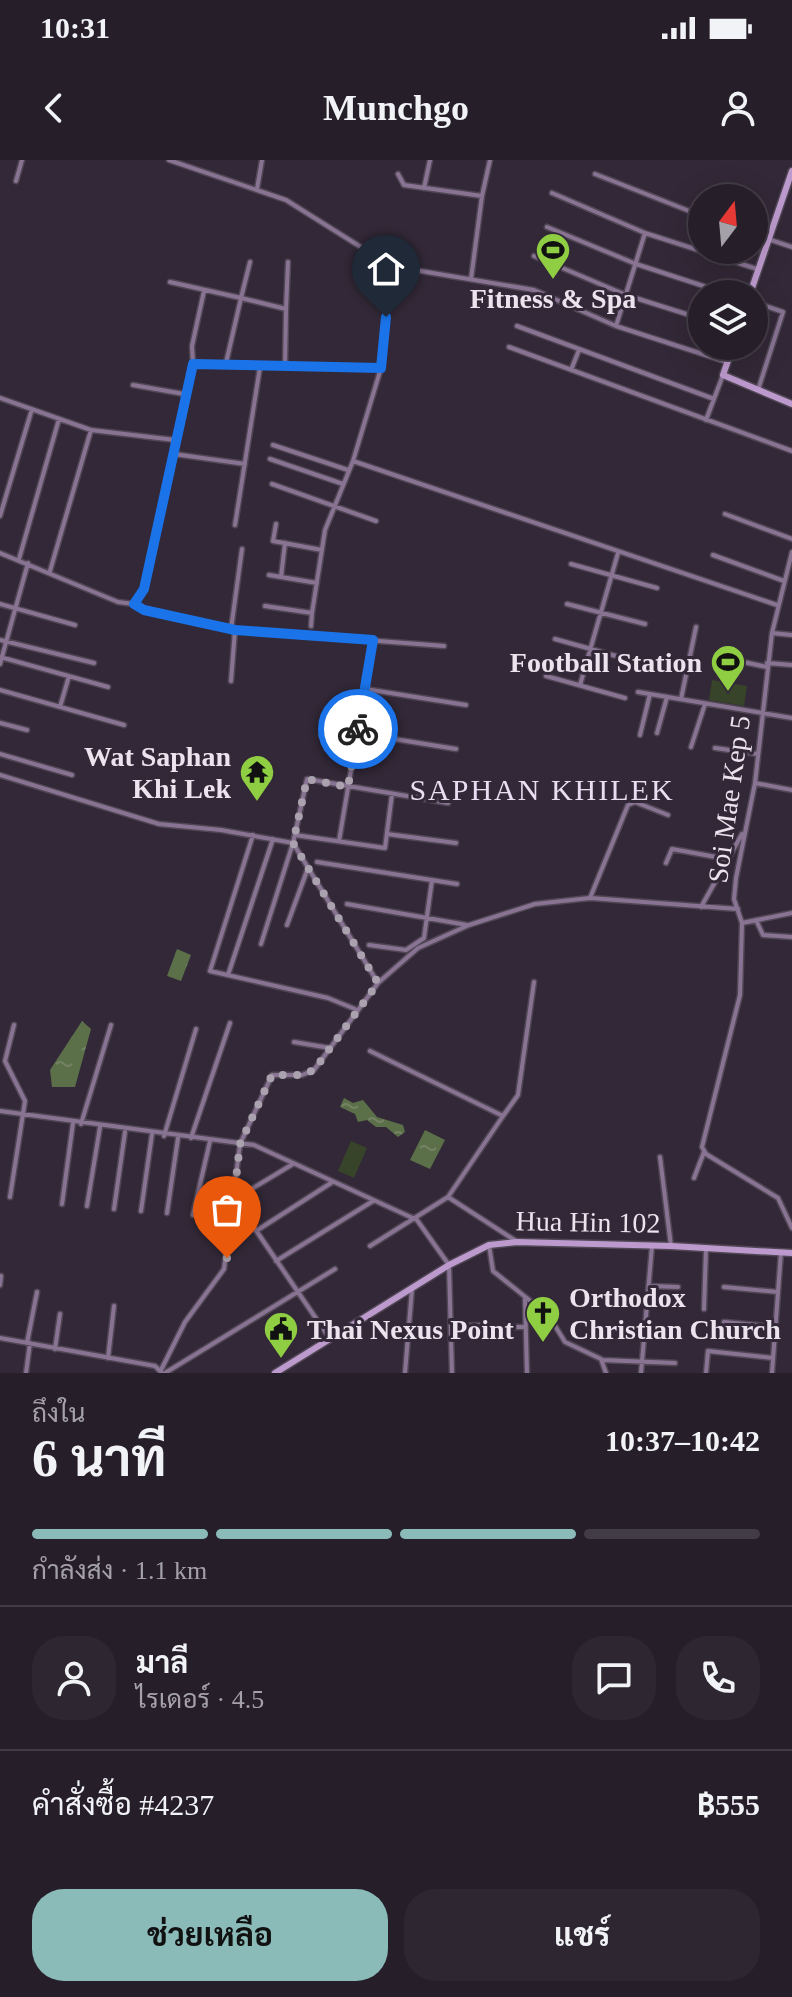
<!DOCTYPE html>
<html lang="th">
<head>
<meta charset="utf-8">
<style>
  :root { --surface:#261e29; --page:#2e2731; --text:#f1f3f6; --muted:#a4a2a8; --line:#423c46; --accent:#8bbbb9 }
  body { margin:0; font-family:"Times New Roman",Sarabun,serif; background:var(--page); color:var(--text); height:100vh; display:flex; flex-direction:column; font-size:30px; white-space:nowrap }
  * { box-sizing:border-box; margin:0 }
  p { font-size:26px; color:var(--muted) }
  .icon { flex:none; width:44px; height:44px; fill:none; stroke:currentColor; stroke-width:2; stroke-linecap:round; stroke-linejoin:round }
  .map { position:relative; height:1213px; overflow:hidden }
  .details { display:flex; flex-direction:column; background:var(--surface); flex:1 }
  .details>* { flex:none }
  .needle { width:52px; rotate:16deg }
  .buttons { position:absolute; left:688px; top:24px; display:grid; gap:16px }
  .buttons a { display:grid; place-items:center; width:80px; height:80px; border-radius:50%; background:var(--surface); box-shadow:0 8px 32px #0002,0 0 0 2px var(--line); font-size:40px }
  .pin { position:absolute; display:grid; place-items:center; width:68px; height:68px; color:#fff; margin:-82px -34px; border-radius:50% 50% 50% 0; rotate:-45deg; box-shadow:0 0 8px #0007 }
  .pin .icon { rotate:45deg }
  .courier { position:absolute; display:grid; place-items:center; width:80px; height:80px; margin:-40px; border:6px solid #1a73e8; border-radius:50%; background:#fff; color:#222; box-shadow:0 2px 10px #0007 }
  .overview em { font-style:normal; font-weight:700 }
  .overview div { display:flex; flex-direction:column-reverse }
  .overview { display:flex; align-items:center; justify-content:space-between; height:136px; padding:0 32px }
  h1 { font-size:52px; font-weight:700; line-height:60px }
  .bar { display:grid; grid-template-columns:repeat(4,1fr); gap:12px 8px; align-content:center; height:96px; padding:0 32px }
  .bar i { height:10px; border-radius:6px; background:var(--line) }
  .bar .selected { background:var(--accent) }
  .bar p { grid-column:span 4 }
  .line { display:flex; align-items:center; gap:20px; padding:0 32px; border-top:2px solid var(--line) }
  .line div { flex:1 }
  .round { display:grid; place-items:center; flex:none; width:84px; height:84px; border-radius:32px; background:var(--page) }
  .primary-button { display:flex; gap:16px; margin-top:auto; padding:16px 32px }
  .primary-button a { flex:1; height:92px; border-radius:32px; background:var(--accent); color:#111; font-size:32px; font-weight:700; line-height:92px; text-align:center }
  .primary-button a+a { background:var(--page); color:var(--text) }
  .status { display:flex; justify-content:space-between; align-items:center; height:56px; padding:0 40px; background:var(--surface); direction:ltr }
  .status svg { height:22px; fill:currentColor }
  header { display:flex; justify-content:space-between; align-items:center; height:104px; padding:0 32px; background:var(--surface); font-size:36px; font-weight:700 }
  .map>svg:first-child { display:block }
  .garden { fill:#37442a }
  .water { fill:url(#water-ripples) }
  .lines { fill:none; stroke-linecap:round; stroke-linejoin:round }
  .street-casing { stroke:#504654; stroke-width:7 }
  .secondary-casing { stroke:#504654; stroke-width:9 }
  .street { stroke:#887393; stroke-width:4 }
  .secondary { stroke:#bd9ace; stroke-width:6 }
  .done { stroke:#aaa2ae; stroke-width:8; stroke-dasharray:0 14.4 }
  .route { stroke:#1a73e8; stroke-width:10 }
  .labels { text-anchor:middle; dominant-baseline:central; stroke-width:6; stroke-linejoin:round; paint-order:stroke }
  .poi-label { font-size:28px; font-weight:bold; fill:#ebe4ee; stroke:#322837; text-anchor:end }
  .street-label { font-size:28px; fill:#ebe4ee; stroke:#322837 }
  .neighbourhood-label { font-size:30px; letter-spacing:2px; fill:#eadcf1; stroke:#322837 }
</style>
</head>
<body>
<div class="status"><b>10:31</b><svg viewBox="0 0 49 12"><path d="M0 12V9h3v3zM5 12V6h3v6zM10 12V3h3v9zM15 12V0h3v12zM26 1h20v11H26zM47 4h2v5h-2z"/></svg></div>
<header><svg class="icon" aria-label="back" viewBox="0 0 24 24"><path d="M15 5l-7 7 7 7"/></svg>Munchgo<svg class="icon" aria-label="person" viewBox="0 0 24 24"><circle cx="12" cy="8" r="4"/><path d="M4 21q1-7 8-7t8 7"/></svg></header>
<div class="map">
<svg width="792" height="1213" viewBox="0 0 792 1213">
  <defs>
    <pattern id="water-ripples" width="26" height="14" patternUnits="userSpaceOnUse" patternTransform="scale(2)"><rect width="26" height="14" fill="#5b6f49"/><path d="M2 4q2-2 4 0t4 0M15 11q2-2 4 0t4 0" fill="none" stroke="#738364"/></pattern>
  </defs>
  <rect width="100%" height="100%" fill="#322837"/>
  <path class="garden" d="M712,520L747,526L744,546L709,540Z
    M351,981L367,988L354,1018L338,1011Z"/>
  <path class="water" d="M177,789L191,795L181,821L167,816Z
    M82,861L91,869L75,927H52L50,910Z
    M344,938L353,943L363,940L377,957L403,965L405,972L398,977L386,967H376L367,960L358,962L355,954L340,947Z
    M425,970L445,980L430,1009L410,1000Z"/>
  <g class="lines">
    <g class="street-casing">
      <path id="street" d="M169,0L286,40L391,106L534,130L616,166L727,202
        M398,14L404,25L482,36
        M595,14L702,56
        M16,21L22,0
        M424,28L430,0
        M257,29L262,0
        M552,33L645,73L757,109
        M547,67L636,104L728,134
        M754,73L767,77
        M768,79L792,87
        M534,96L626,135L702,159
        M471,119L482,36L490,0
        M170,122L241,138L250,102
        M754,142L783,152L758,230
        M286,149L288,102
        M517,166L714,239
        M616,166L645,73
        M509,187L792,291
        M226,203L241,138L286,149L285,207
        M193,204L192,186L204,131
        M571,210L579,190
        M133,225L184,234
        M0,238L91,270L175,280
        M706,260L723,215
        M273,285L348,310
        M174,294L245,304
        M270,299L343,324
        M353,301L777,445
        M272,324L376,361
        M725,354L792,379
        M0,356L32,249
        M276,364L273,381L322,390
        M235,365L260,207
        M792,392L772,473L755,623L736,718L734,739L742,763L740,835L702,987L706,994L778,1038L792,1068
        M0,393L118,442L134,444L144,429L192,206L199,203L381,208L391,106
        M713,395L784,421
        M19,399L59,259
        M571,404L657,428
        M50,411L91,270
        M269,415L317,423
        M281,417L285,383
        M0,444L75,465
        M134,444L144,450L235,470L444,486
        M567,444L645,464
        M265,446L312,453L325,370L353,301L381,208
        M311,466L312,453
        M231,469L242,389
        M772,473L792,475
        M555,479L634,501
        M0,480L94,503
        M0,497L108,527
        M720,497L767,507
        M767,503L792,505
        M0,504L28,403
        M546,516L625,538
        M231,521L235,470
        M580,525L618,393
        M365,529L466,545
        M0,530L124,565
        M638,532L792,558
        M681,539L696,467
        M60,547L69,516
        M0,563L27,570
        M357,573L456,589
        M657,573L667,537
        M321,575L356,581
        M640,575L650,534
        M691,587L705,544
        M715,588L758,594
        M0,594L72,615
        M0,615L159,664L221,670L293,683L378,823L314,910L302,915H272L240,984L224,1109L185,1162L161,1210
        M755,623L792,630
        M387,674L456,683
        M253,675L210,811L328,838L355,849
        M295,675L385,688L392,634
        M339,681L373,480
        M317,702L457,724
        M666,703L672,689L727,699
        M590,738L628,645L635,642L668,655
        M347,744L467,765
        M701,747L742,674
        M756,760L763,775L792,777
        M742,763L792,753
        M287,765L308,708
        M261,784L293,683L307,619L448,643
        M369,785L406,790L424,778L432,720
        M228,815L273,679
        M379,822L418,788L469,765L535,744L590,738L738,749
        M294,882L330,888
        M370,891L503,956L448,1037L370,1086
        M0,951L254,985L417,1060L449,1105L452,1213
        M503,956L518,935L534,822
        M81,964L111,865
        M164,976L196,869
        M191,978L230,863
        M660,997L671,1086
        M694,1018L704,992
        M10,1037L25,941L5,901L14,865
        M448,1037L516,1081
        M235,1039L293,1004
        M236,1041L330,1179
        M62,1044L73,963
        M87,1046L100,967
        M114,1049L125,972
        M141,1051L152,974
        M167,1053L178,978
        M193,1055L210,981
        M256,1071L331,1023
        M489,1085L493,1111L549,1156L565,1182L601,1199L606,1213
        M276,1101L373,1041
        M0,1125L1,1116
        M649,1126L678,1127
        M724,1127L778,1132
        M525,1139L527,1213
        M704,1149L706,1089
        M724,1162L776,1167
        M451,1166L488,1165
        M504,1167H525
        M0,1178L155,1206L162,1213
        M27,1183L37,1132
        M55,1189L60,1154
        M108,1198L114,1146
        M602,1200L675,1203
        M26,1213L30,1183
        M165,1213L335,1109
        M405,1213L412,1129
        M641,1213L652,1086
        M706,1213L708,1191L773,1198
        M772,1213L781,1092"/>
    </g>
    <g class="secondary-casing">
      <path id="secondary" d="M750,134L792,11
        M733,186L723,215L792,244
        M275,1213L449,1105L489,1085L517,1082L671,1086L792,1093"/>
    </g>
    <use href="#street" class="street"/>
    <use href="#secondary" class="secondary"/>
  </g>
  <g class="lines">
    <path class="done" d="M227,1098L240,984L272,915H302L314,910L378,823L293,683L307,619L348,627L358,569"/>
    <path class="route" d="M358,569L373,480L235,470L144,450L134,444L144,429L193,204L381,208L386,157"/>
  </g>
  <defs>
    <g id="stadium-pin" transform="scale(1.8)"><path d="M0 17L-7.5 6A9.5 9.5 0 1 1 7.5 6Z" fill="#8fcd42" stroke="#322837"/><path d="M0-5a6.5 5 0 1 0 0 10a6.5 5 0 1 0 0-10ZM-3.5-1.8h7v3.6h-7Z" fill="#111"/></g>
    <g id="temple-pin" transform="scale(1.8)"><path d="M0 17L-7.5 6A9.5 9.5 0 1 1 7.5 6Z" fill="#8fcd42" stroke="#322837"/><path d="M0-6L5-2H3V0L6.5 2.5H4V6H1.5V3h-3V6H-4V2.5H-6.5L-3 0V-2H-5Z" fill="#111"/></g>
    <g id="church-pin" transform="scale(1.8)"><path d="M0 17L-7.5 6A9.5 9.5 0 1 1 7.5 6Z" fill="#8fcd42" stroke="#322837"/><path d="M-1.2-6h2.4v3.5h3.3v2.4h-3.3V6h-2.4V-.1h-3.3v-2.4h3.3Z" fill="#111"/></g>
    <g id="civic-pin" transform="scale(1.8)"><path d="M0 17L-7.5 6A9.5 9.5 0 1 1 7.5 6Z" fill="#8fcd42" stroke="#322837"/><path d="M-.6-6.5H3V-4.5H.6V-3L4-1V1h2V6H-6V1h2V-1L-.6-3ZM-1.2 2.5V6h2.4V2.5Z" fill="#111"/></g>
  </defs>
  <g fill-rule="evenodd">
    <use href="#stadium-pin" x="553" y="90"/>
    <use href="#stadium-pin" x="728" y="502"/>
    <use href="#temple-pin" x="257" y="612"/>
    <use href="#church-pin" x="543" y="1153"/>
    <use href="#civic-pin" x="281" y="1169"/>
  </g>
  <g class="labels">
    <g class="poi-label">
      <text x="553" y="138" text-anchor="middle">Fitness &amp; Spa</text>
      <text x="702" y="502">Football Station</text>
      <text x="231" y="596">Wat Saphan<tspan x="231" dy="32">Khi Lek</tspan></text>
      <text x="569" y="1137" text-anchor="start">Orthodox<tspan x="569" dy="32">Christian Church</tspan></text>
      <text x="307" y="1169" text-anchor="start">Thai Nexus Point</text>
    </g>
    <g class="street-label">
      <text transform="translate(729 639) rotate(-82)">Soi Mae Kep 5</text>
      <text transform="translate(588 1062) rotate(1)">Hua Hin 102</text>
    </g>
    <g class="neighbourhood-label">
      <text x="542" y="629">SAPHAN KHILEK</text>
    </g>
  </g>
</svg>
<div class="buttons">
<a><svg class="needle" viewBox="-14 -14 28 28"><path d="M0-13l5 13h-10z" fill="#e53935"/><path d="M0 13l5-13h-10z" fill="#a4a2a8"/></svg></a>
<a><svg class="icon" aria-label="layers" viewBox="0 0 24 24"><path d="M12 4l9 5-9 5-9-5zM3 14l9 5 9-5"/></svg></a>
</div>
<div class="pin" style="left:227px;top:1098px;background:#ea580c"><svg class="icon" aria-label="bag" viewBox="0 0 24 24"><path d="M5 8h14l-1 12H6zM9 8a3 3 0 0 1 6 0"/></svg></div>
<div class="pin" style="left:386px;top:157px;background:#1f2937"><svg class="icon" aria-label="home" viewBox="0 0 24 24"><path d="M3 11l9-7 9 7M6 9v11h12V9"/></svg></div>
<div class="courier" style="left:358px;top:569px"><svg class="icon" aria-label="bike" viewBox="0 0 24 24"><circle cx="6" cy="16" r="4"/><circle cx="18" cy="16" r="4"/><path d="M6 16l4-8h5l3 8M10 8l3 8H6M13 5h3"/></svg></div>
</div>
<section class="details">
<div class="overview"><div><h1>6 นาที</h1><p>ถึงใน</p></div><em>10:37–10:42</em></div>
<div class="bar"><i class="selected"></i><i class="selected"></i><i class="selected"></i><i></i><p>กำลังส่ง · 1.1 km</p></div>
<div class="line" style="height:144px"><a class="round"><svg class="icon" aria-label="person" viewBox="0 0 24 24"><circle cx="12" cy="8" r="4"/><path d="M4 21q1-7 8-7t8 7"/></svg></a><div><b>มาลี</b><p>ไรเดอร์ · 4.5</p></div><a class="round"><svg class="icon" aria-label="chat" viewBox="0 0 24 24"><path d="M4 5h16v11H9l-5 4z"/></svg></a><a class="round"><svg class="icon" aria-label="phone" viewBox="0 0 24 24"><path d="M5 4h4l2 5-3 2q2 4 5 5l2-3 5 2v4C11 20 4 13 5 4z"/></svg></a></div>
<div class="line" style="height:104px"><div>คำสั่งซื้อ #4237</div><b>฿555</b></div>
<div class="primary-button"><a>ช่วยเหลือ</a><a>แชร์</a></div>
</section>
</body>
</html>
